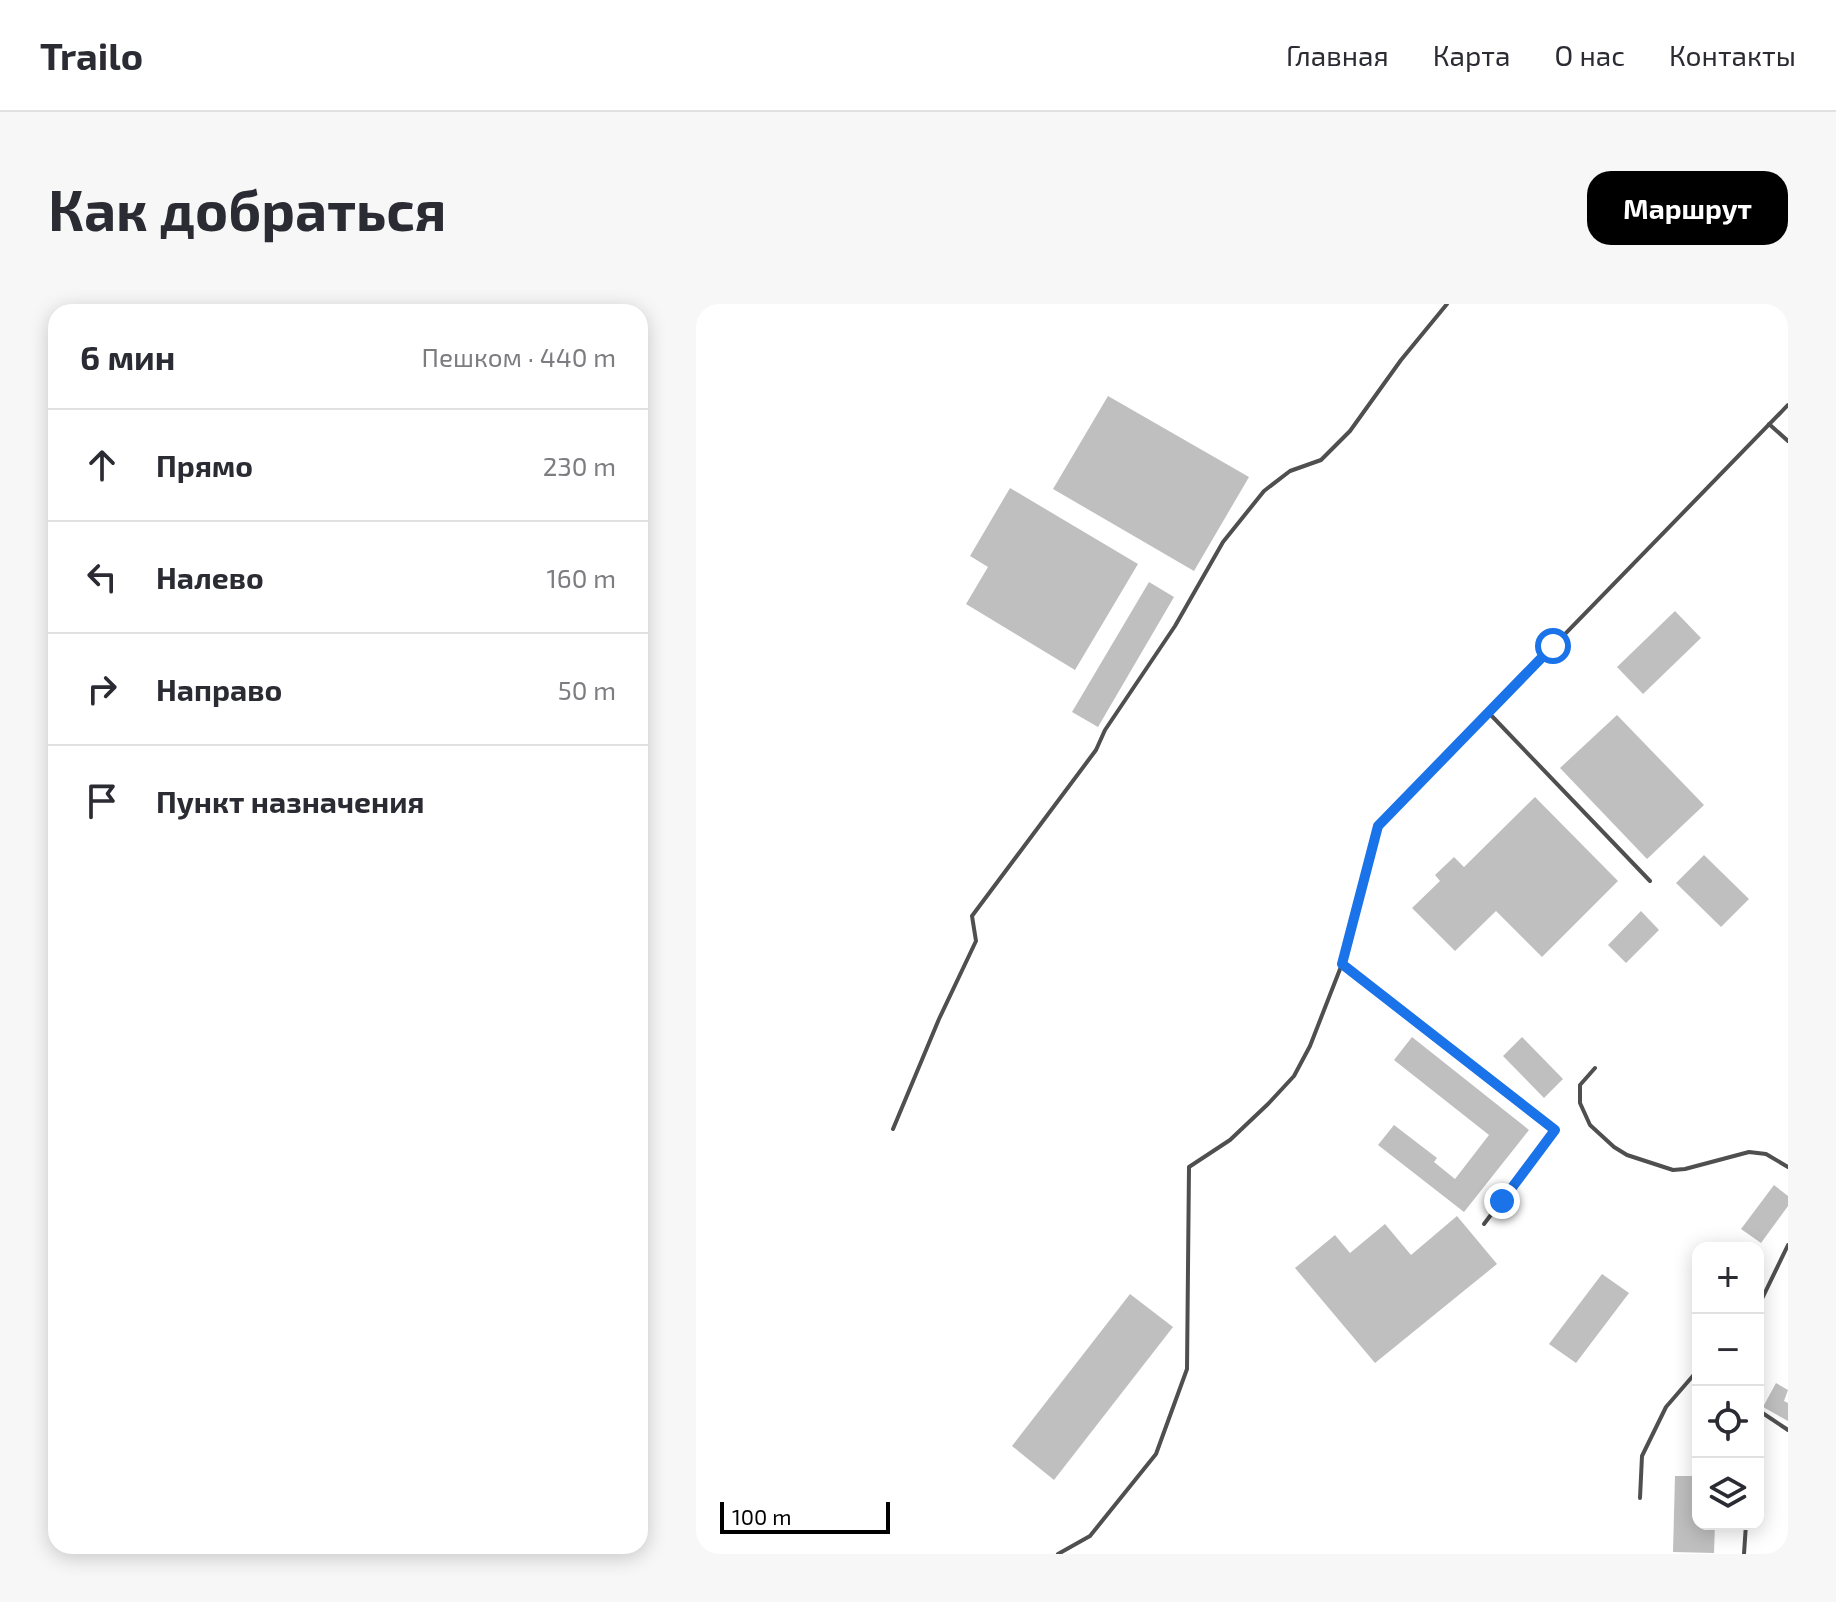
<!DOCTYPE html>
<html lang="ru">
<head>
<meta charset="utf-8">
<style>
  body { margin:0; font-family:"Exo 2",sans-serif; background:#f7f7f7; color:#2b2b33 }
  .controls { position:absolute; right:24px; bottom:24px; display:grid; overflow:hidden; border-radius:16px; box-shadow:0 4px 20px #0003 }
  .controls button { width:72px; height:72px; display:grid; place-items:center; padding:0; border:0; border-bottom:2px solid #e1e1e2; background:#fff; color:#2b2b33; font:40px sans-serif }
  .scale { position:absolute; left:24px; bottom:20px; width:170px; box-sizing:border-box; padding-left:8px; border:4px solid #000; border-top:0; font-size:22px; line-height:28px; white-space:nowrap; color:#000; -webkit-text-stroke:6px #fff; paint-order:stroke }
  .stop { position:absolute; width:24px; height:24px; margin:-18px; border:6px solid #1a73e8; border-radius:50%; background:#fff }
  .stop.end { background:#1a73e8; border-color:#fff; box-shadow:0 2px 8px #0008 }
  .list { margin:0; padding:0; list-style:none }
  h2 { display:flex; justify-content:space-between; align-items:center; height:104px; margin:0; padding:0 32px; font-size:34px }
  h2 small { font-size:26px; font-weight:400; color:#7c7c81 }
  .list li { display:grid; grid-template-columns:52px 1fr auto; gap:24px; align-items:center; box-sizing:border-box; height:112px; padding:0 32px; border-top:2px solid #e1e1e2 }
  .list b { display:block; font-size:30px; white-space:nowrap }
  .list em { font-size:26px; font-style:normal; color:#7c7c81 }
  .icon { flex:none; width:44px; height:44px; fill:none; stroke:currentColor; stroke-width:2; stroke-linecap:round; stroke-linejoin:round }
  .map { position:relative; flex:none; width:1092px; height:1250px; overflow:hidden; border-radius:24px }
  header { display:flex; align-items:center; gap:48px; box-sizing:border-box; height:112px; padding:0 40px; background:#fff; border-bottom:2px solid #e1e1e2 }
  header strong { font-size:38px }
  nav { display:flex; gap:44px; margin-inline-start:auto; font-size:28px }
  .intro { display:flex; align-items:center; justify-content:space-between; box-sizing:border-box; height:192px; padding:0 48px }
  h1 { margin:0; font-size:56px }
  .button { padding:20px 36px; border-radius:24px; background:#000; color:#fff; font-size:28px; font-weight:700 }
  main { display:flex; gap:48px; padding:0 48px }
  aside { flex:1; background:#fff; border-radius:24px; box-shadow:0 4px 20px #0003 }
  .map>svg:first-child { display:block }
</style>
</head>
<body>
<header>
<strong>Trailo</strong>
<nav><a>Главная</a><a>Карта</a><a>О нас</a><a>Контакты</a></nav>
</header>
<div class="intro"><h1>Как добраться</h1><a class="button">Маршрут</a></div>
<main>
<aside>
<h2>6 мин<small>Пешком · 440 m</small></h2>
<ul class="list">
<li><svg class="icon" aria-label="ahead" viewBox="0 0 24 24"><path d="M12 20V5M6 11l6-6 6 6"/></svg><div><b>Прямо</b></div><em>230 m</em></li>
<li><svg class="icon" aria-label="left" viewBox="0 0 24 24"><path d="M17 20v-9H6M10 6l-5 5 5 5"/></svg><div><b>Налево</b></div><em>160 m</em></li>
<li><svg class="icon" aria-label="right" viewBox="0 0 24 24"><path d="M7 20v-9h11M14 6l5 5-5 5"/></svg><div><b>Направо</b></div><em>50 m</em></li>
<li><svg class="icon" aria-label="arrive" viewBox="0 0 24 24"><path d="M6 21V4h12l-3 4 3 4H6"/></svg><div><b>Пункт назначения</b></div></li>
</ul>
</aside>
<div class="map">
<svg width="1092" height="1250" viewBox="0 0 1092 1250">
  <rect width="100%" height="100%" fill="#fff"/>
  <g fill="#bfbfbf">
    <polygon points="412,92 553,173 498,267 357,185"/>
    <polygon points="314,184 442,260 379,366 270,300 292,263 274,252"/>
    <polygon points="453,278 478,293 402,423 376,408"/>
    <polygon points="979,307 1005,334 947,390 921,363"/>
    <polygon points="921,411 1008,501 951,555 864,464"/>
    <polygon points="839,493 922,577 846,653 800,607 759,647 716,604 744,577 739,571 758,553 768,563"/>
    <polygon points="1008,551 1053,595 1025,623 980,579"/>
    <polygon points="945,607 963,626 930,659 912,641"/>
    <polygon points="716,733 833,826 768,908 682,841 698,821 741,854 738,858 759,875 793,831 698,756"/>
    <polygon points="826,733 867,775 848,794 807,752"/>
    <polygon points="1078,881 1092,892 1092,902 1065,939 1045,925"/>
    <polygon points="761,912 801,960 679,1059 599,964 639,931 654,949 689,920 715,951"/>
    <polygon points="906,970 933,989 880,1059 853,1040"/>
    <polygon points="434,990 477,1023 358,1176 316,1142"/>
    <polygon points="1080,1079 1092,1086 1088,1097 1092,1099 1092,1117 1067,1103"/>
    <polygon points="979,1172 1002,1172 1002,1220 1019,1220 1018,1249 977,1248"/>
  </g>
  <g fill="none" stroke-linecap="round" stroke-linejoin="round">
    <g stroke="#4f4f4f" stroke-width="4">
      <polyline points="1073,120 1092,137"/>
      <polyline points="792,408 954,577"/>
      <polyline points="646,660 859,826 788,920"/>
      <polyline points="899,764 884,781 884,799 894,821 918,843 931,851 977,866 989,865 1053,848 1070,850 1092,863"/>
      <polyline points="197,825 243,715 280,637 276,612 400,446 409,426 479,322 527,238 568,187 594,167 625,156 654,127 705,56 751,0"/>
      <polyline points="1062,1003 1092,941"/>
      <polyline points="1062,1106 1092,1126"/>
      <polyline points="944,1194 946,1152 970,1103 1002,1066"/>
      <polyline points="362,1250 394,1232 460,1150 491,1065 493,863 534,836 572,800 598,772 614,742 646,660 682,522 1092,101"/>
      <polyline points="1048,1250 1050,1220"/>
    </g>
  </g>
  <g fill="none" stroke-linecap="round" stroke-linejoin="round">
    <polyline stroke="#1a73e8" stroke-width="10" points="806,897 859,826 646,660 682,522 857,342"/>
  </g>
</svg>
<div class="controls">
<button>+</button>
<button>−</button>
<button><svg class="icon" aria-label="locate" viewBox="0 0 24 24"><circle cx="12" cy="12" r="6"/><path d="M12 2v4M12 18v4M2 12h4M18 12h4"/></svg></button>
<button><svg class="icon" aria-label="layers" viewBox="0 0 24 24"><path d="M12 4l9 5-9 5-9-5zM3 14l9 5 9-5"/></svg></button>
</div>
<div class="scale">100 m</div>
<div class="stop" style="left:857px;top:342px"></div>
<div class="stop end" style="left:806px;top:897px"></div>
</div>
</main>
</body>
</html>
